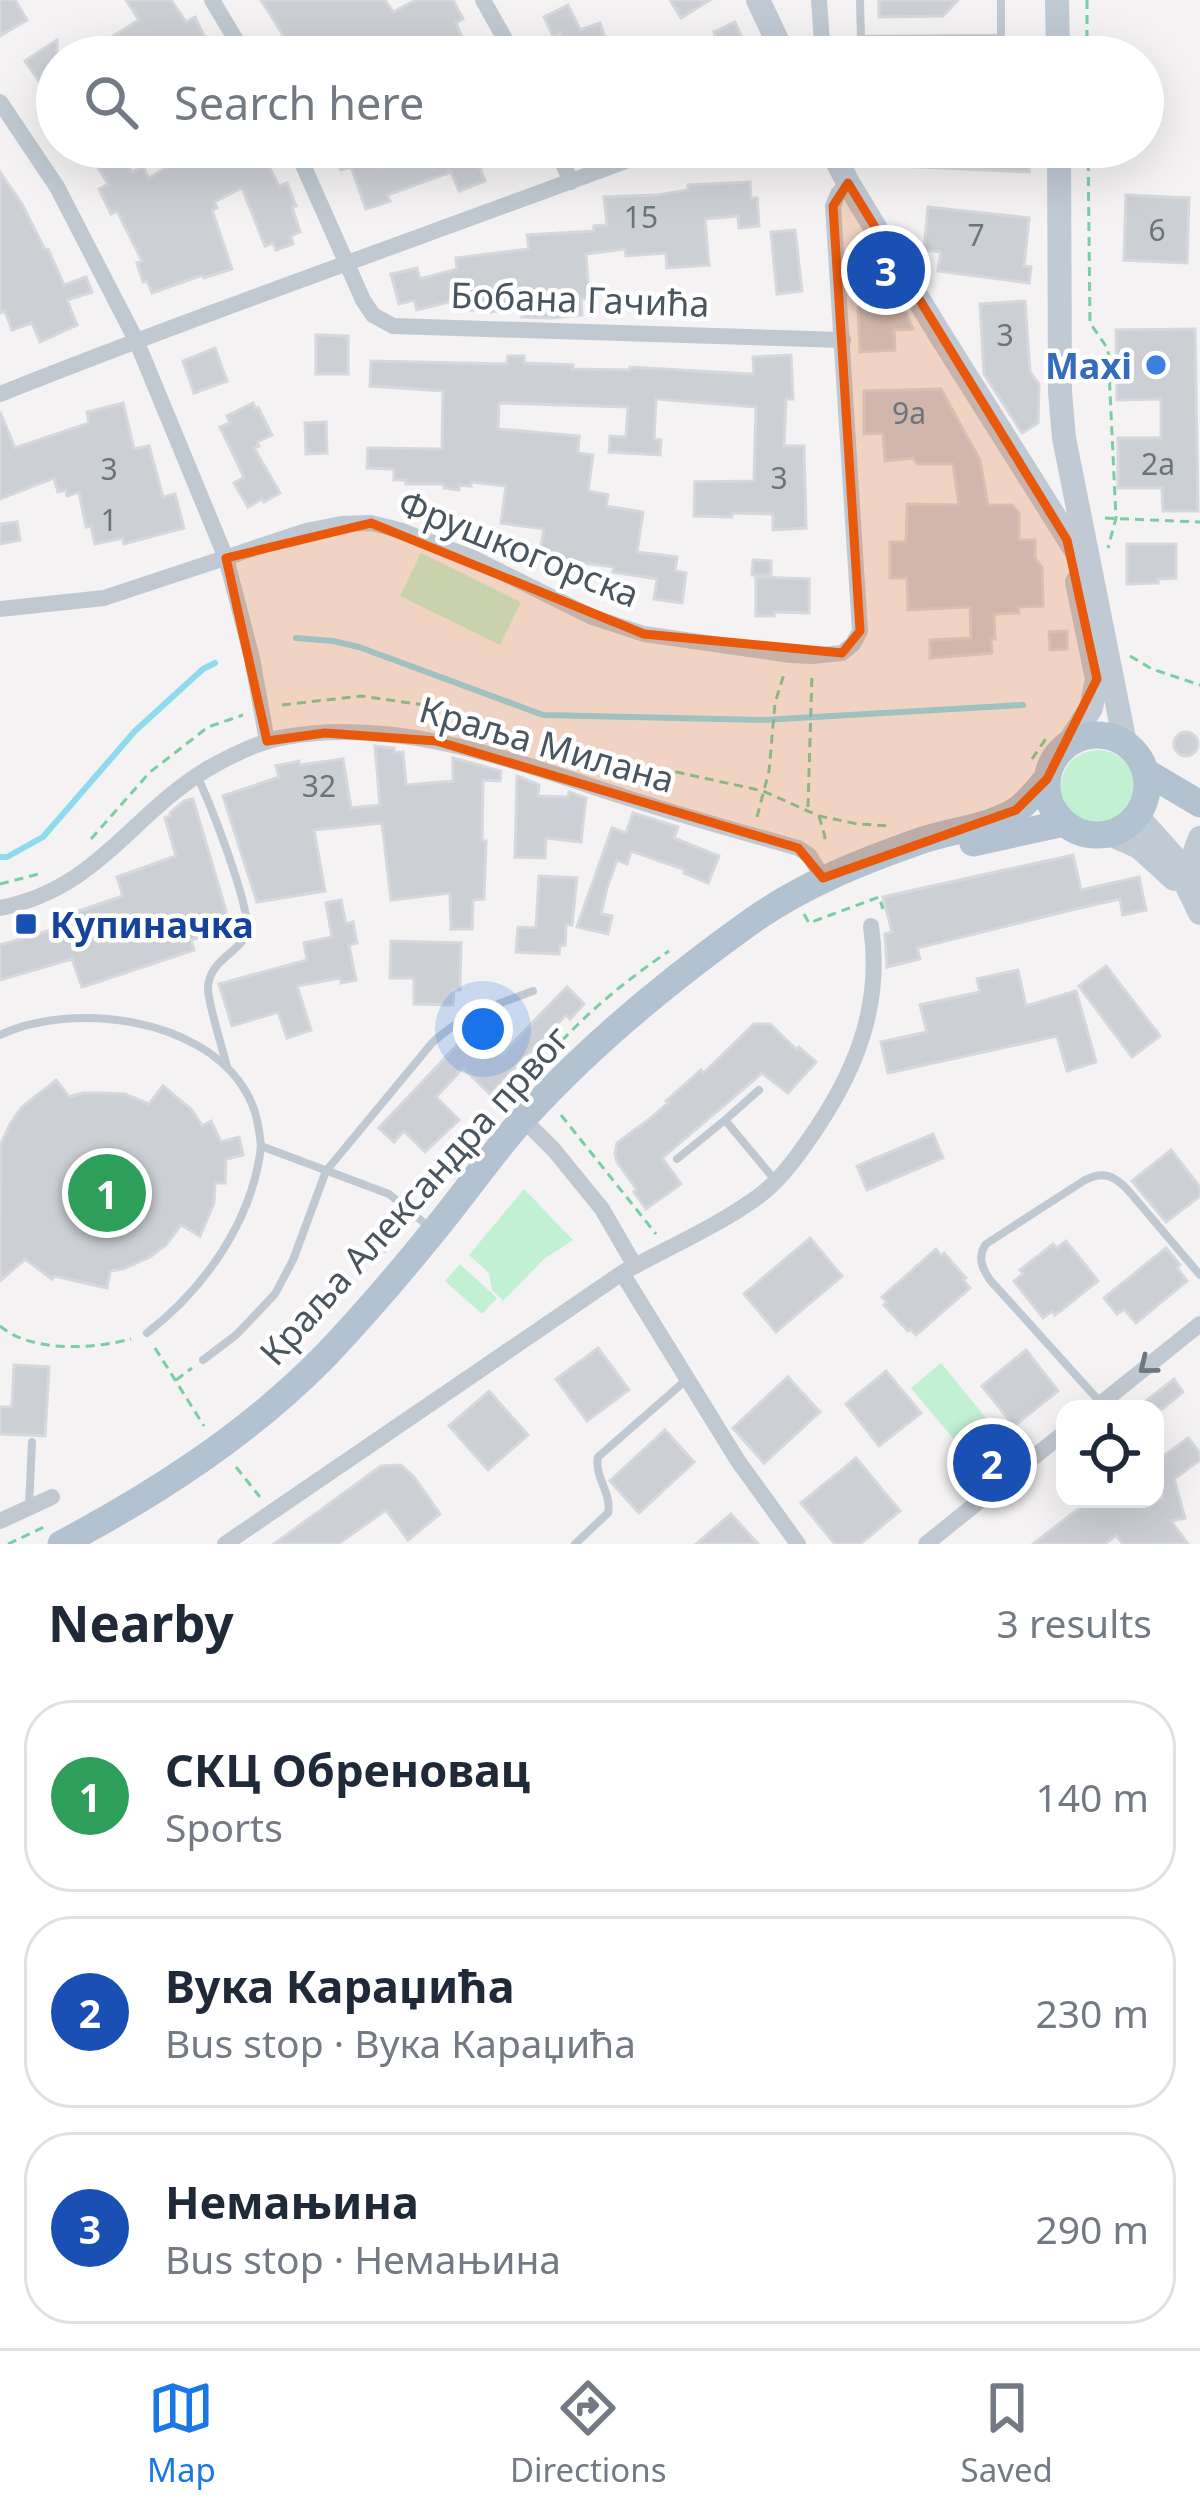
<!DOCTYPE html>
<html lang="en">
<head>
<meta charset="utf-8">
<style>
  body { margin:0; font-family:"Noto Sans",sans-serif; background:#f6f6f7; color:#1f2937 }
  .controls { position:absolute; right:36px; bottom:36px; display:grid; overflow:hidden; border-radius:24px; box-shadow:0 12px 48px #0002 }
  .controls button { width:108px; height:108px; display:grid; place-items:center; padding:0; border:0; border-bottom:3px solid #e0e1e3; background:#fff; color:#1f2937; font:60px sans-serif }
  .you { position:absolute; left:483px; top:1029px; width:42px; height:42px; margin:-30px; border:9px solid #fff; border-radius:50%; background:#1a73e8; box-shadow:0 0 0 18px #1a73e833 }
  .badge { display:grid; place-items:center; width:78px; height:78px; border-radius:50%; background:#1a78e6; color:#fff; font-size:39px; font-weight:700 }
  .pin { position:absolute; translate:-50% -50%; border:6px solid #fff; box-shadow:0 3px 12px #0006 }
  .list { margin:0; padding:0; list-style:none }
  h2 { display:flex; justify-content:space-between; align-items:center; height:156px; margin:0; padding:0 48px; font-size:51px }
  h2 small { font-size:39px; font-weight:400; color:#747a83 }
  .list li { display:grid; grid-template-columns:78px 1fr auto; gap:36px; align-items:center; box-sizing:border-box; height:192px; margin:0 24px 24px; padding:0 24px; border:3px solid #e0e1e3; border-radius:48px }
  .list b { display:block; font-size:45px; white-space:nowrap }
  .list p { margin:0; font-size:39px; white-space:nowrap; color:#747a83 }
  .list em { font-size:39px; font-style:normal; color:#747a83 }
  .icon { flex:none; width:66px; height:66px; fill:none; stroke:currentColor; stroke-width:2; stroke-linecap:round; stroke-linejoin:round }
  .map { position:relative; flex:none; width:1200px; height:1544px; overflow:hidden }
  .search { position:absolute; background:#fff; box-shadow:0 12px 48px #0002; left:36px; right:36px; top:36px; height:132px; display:flex; align-items:center; gap:30px; box-sizing:border-box; padding:0 42px; border-radius:66px; color:#747a83; font-size:45px }
  .sheet { height:804px; background:#fff }
  nav { display:flex; justify-content:space-around; align-items:center; box-sizing:border-box; height:168px; border-top:3px solid #e0e1e3; background:#fff; font-size:33px; color:#747a83 }
  nav a { display:grid; justify-items:center; gap:6px }
  nav .on { color:#1a78e6 }
  .map>svg:first-child { display:block }
</style>
</head>
<body>
<div class="map">
<svg width="1200" height="1544" viewBox="0 0 1200 1544">
  <rect width="100%" height="100%" fill="#f4f2f2"/>
  <g fill="#c2f0d3">
    <polygon points="421,553 521,602 500,645 400,596"/>
    <circle cx="1098" cy="787" r="37"/>
    <polygon points="524,1189 573,1240 544,1259 503,1301 492,1290 489,1273 469,1255"/>
    <polygon points="460,1264 497,1298 482,1314 445,1281"/>
    <polygon points="941,1363 987,1419 957,1443 911,1388"/>
  </g>
  <g fill="none" stroke-linecap="round" stroke-linejoin="round">
    <g stroke="#8fdbed" stroke-width="6">
      <polyline points="296,638 333,641 359,647 543,715 763,720 1023,705"/>
      <polyline points="0,857 7,857 43,837 135,731 203,669 215,663"/>
    </g>
  </g>
  <g fill="#cccfd4" stroke="#d6d8dd" stroke-width="3">
    <polygon points="0,0 15,0 27,20 0,36"/>
    <polygon points="126,0 171,0 186,22 195,17 205,38 186,47 189,52 179,57 122,57 110,38 139,20"/>
    <polygon points="261,0 385,0 393,12 416,0 453,0 463,19 456,23 471,57 297,57"/>
    <polygon points="670,0 710,0 681,18"/>
    <polygon points="879,0 958,0 943,16 879,17"/>
    <polygon points="568,5 580,30 600,23 607,44 584,51 586,57 569,57 560,33 553,36 544,17"/>
    <polygon points="735,22 745,44 717,57 671,57 716,36 714,32"/>
    <polygon points="57,40 57,108 25,61"/>
    <polygon points="85,147 117,147 132,172 143,167 149,178 191,153 188,147 259,147 279,186 287,183 296,206 292,207 300,232 291,236 293,244 276,250 273,243 265,246 242,188 214,202 217,208 212,210 232,269 204,278 202,275 152,293 147,281 143,282 137,263 142,261 117,211 111,214 99,189 108,184"/>
    <polygon points="336,147 372,147 379,167 425,151 428,159 459,147 530,147 480,168 485,181 459,191 451,172 387,195 390,201 366,209 351,167 341,170 335,155 339,153"/>
    <polygon points="881,147 1031,147 1029,172 880,165"/>
    <polygon points="0,172 22,204 45,250 48,249 64,285 86,277 92,292 67,300 77,325 40,342 32,323 12,330 5,311 0,313"/>
    <polygon points="750,182 751,198 757,198 759,226 739,228 738,216 705,219 709,265 667,268 666,253 626,256 625,249 586,254 589,298 581,299 582,315 551,318 522,317 522,308 491,312 490,308 462,311 460,299 417,310 414,300 399,304 391,274 417,268 420,279 457,269 456,258 529,249 527,235 594,231 594,226 607,225 604,197 658,195 688,190 688,185"/>
    <polygon points="1126,195 1189,198 1187,263 1124,260"/>
    <polygon points="928,207 1029,218 1024,266 1031,267 1029,283 938,271 941,252 924,250"/>
    <polygon points="795,230 802,291 777,294 771,232"/>
    <polygon points="864,297 899,298 913,329 894,330 895,350 860,352 858,307"/>
    <polygon points="1025,301 1030,372 1039,384 1038,423 1022,433 984,374 980,304"/>
    <polygon points="1195,329 1198,511 1163,511 1162,488 1118,488 1118,438 1161,438 1161,399 1117,400 1116,330"/>
    <polygon points="316,335 348,336 348,374 316,374"/>
    <polygon points="215,348 227,381 194,393 183,361"/>
    <polygon points="791,355 793,399 786,399 784,446 804,446 806,528 773,530 773,514 732,513 732,517 694,516 695,482 754,481 756,407 656,399 654,439 661,440 660,455 609,452 610,436 626,437 628,407 499,403 498,429 579,436 578,453 593,455 588,491 608,495 606,506 643,512 637,552 677,557 675,571 686,573 682,603 654,599 657,579 613,572 614,567 539,557 544,529 501,523 506,486 471,482 471,486 459,485 459,490 444,488 444,484 406,484 406,480 394,480 394,469 367,468 368,448 442,449 443,391 370,386 371,361 507,364 508,356 524,356 524,363 573,365 572,369 629,370 630,367 749,374 754,374 753,357"/>
    <polygon points="941,389 980,460 988,505 1012,505 1019,513 1019,540 1035,540 1035,558 1042,568 1043,606 1018,607 1019,613 994,614 995,639 991,639 992,653 930,658 930,640 971,638 970,607 908,610 907,578 890,578 890,542 906,542 907,504 959,505 953,464 918,464 913,458 885,461 883,433 864,434 864,391"/>
    <polygon points="123,403 134,449 149,446 163,497 175,494 184,528 124,544 123,538 95,544 91,526 86,527 79,492 67,496 66,490 58,492 54,478 0,499 0,412 15,448 89,423 87,412"/>
    <polygon points="253,403 255,408 258,407 272,435 257,442 259,446 254,448 280,493 264,502 262,499 248,507 234,483 244,477 220,427 230,423 227,416"/>
    <polygon points="326,422 327,453 306,454 305,423"/>
    <polygon points="17,522 20,540 0,544 0,524"/>
    <polygon points="1127,544 1176,544 1176,578 1158,579 1158,583 1127,584"/>
    <polygon points="753,560 771,561 771,575 752,575"/>
    <polygon points="756,577 809,579 809,613 774,612 774,616 756,616"/>
    <polygon points="1067,631 1067,649 1050,650 1049,632"/>
    <circle cx="1186" cy="744" r="12"/>
    <polygon points="375,746 394,748 394,753 403,752 406,785 453,781 453,758 501,771 500,781 483,780 482,841 486,841 484,899 473,900 472,929 451,929 450,893 391,900 382,823 314,830 325,891 257,902 223,796 279,777 276,766 299,761 300,765 343,759 351,808 380,805"/>
    <polygon points="517,776 539,785 538,796 568,797 569,792 586,798 581,842 546,838 545,858 515,857"/>
    <polygon points="193,799 231,928 191,940 194,950 82,987 72,959 0,980 0,945 61,927 58,918 123,896 117,877 176,856 165,818 171,816 170,813 184,801"/>
    <polygon points="633,813 678,827 674,838 719,856 708,883 684,873 686,870 631,851 627,864 617,860 607,888 601,914 612,916 608,934 577,927 612,828 626,833"/>
    <polygon points="1073,855 1081,890 1139,877 1146,910 1123,915 1120,899 1088,906 917,948 920,959 887,967 885,934 892,932 883,897"/>
    <polygon points="539,876 577,878 572,925 566,924 565,945 560,945 559,954 516,952 518,927 536,928"/>
    <polygon points="341,900 346,924 353,922 357,943 349,945 356,980 341,983 340,978 297,986 311,1030 287,1038 278,1012 232,1026 219,984 307,960 304,943 332,937 326,903"/>
    <polygon points="391,941 461,943 460,990 454,990 453,1005 414,1004 414,978 390,978"/>
    <polygon points="1106,966 1160,1036 1132,1057 1079,986"/>
    <polygon points="1018,970 1026,1006 1076,991 1096,1062 1067,1071 1057,1036 888,1073 881,1042 927,1032 920,1005 980,992 977,979"/>
    <polygon points="567,987 584,1004 570,1019 566,1015 490,1094 463,1068 436,1097 459,1120 425,1152 404,1131 394,1142 379,1128 474,1027 502,1054"/>
    <polygon points="754,1024 770,1024 797,1050 799,1047 816,1062 788,1093 762,1073 662,1158 681,1184 646,1209 634,1192 637,1190 617,1162 615,1153 617,1143 652,1117 668,1103 666,1101 701,1070 703,1073 715,1062"/>
    <polygon points="56,1080 69,1097 83,1093 105,1093 125,1094 149,1104 163,1086 192,1110 202,1126 211,1121 221,1142 239,1137 243,1155 226,1159 225,1183 215,1183 214,1203 200,1236 181,1225 166,1245 150,1257 123,1269 110,1271 107,1288 54,1276 52,1279 25,1259 0,1281 1,1144 10,1124 22,1107"/>
    <polygon points="933,1134 943,1158 867,1190 857,1166"/>
    <polygon points="1171,1150 1200,1187 1200,1196 1166,1222 1132,1181"/>
    <polygon points="810,1238 842,1276 776,1332 744,1294"/>
    <polygon points="1066,1241 1098,1281 1055,1315 1052,1311 1043,1318 1014,1281 1023,1274 1020,1270 1053,1244 1057,1248"/>
    <polygon points="1166,1248 1180,1265 1177,1268 1187,1281 1136,1323 1124,1309 1117,1314 1104,1298"/>
    <polygon points="936,1249 941,1256 944,1253 966,1278 963,1280 970,1288 916,1335 910,1329 908,1331 884,1305 887,1302 882,1297"/>
    <polygon points="598,1348 629,1390 587,1421 556,1379"/>
    <polygon points="1026,1350 1058,1391 1014,1426 982,1386"/>
    <polygon points="14,1365 49,1367 45,1436 0,1434 0,1407 12,1407"/>
    <polygon points="886,1371 921,1413 879,1446 846,1404"/>
    <polygon points="788,1377 820,1412 764,1463 733,1428"/>
    <polygon points="1174,1379 1183,1392 1162,1409 1136,1409"/>
    <polygon points="489,1391 528,1435 488,1470 449,1426"/>
    <polygon points="665,1430 694,1462 639,1513 610,1481"/>
    <polygon points="1188,1438 1200,1453 1200,1460 1174,1479 1185,1518 1171,1521 1188,1544 1123,1544 1116,1535 1105,1544 1033,1544 1091,1499 1163,1499 1155,1458 1165,1455"/>
    <polygon points="856,1458 900,1511 860,1544 835,1544 801,1503"/>
    <polygon points="401,1465 414,1477 440,1514 408,1540 386,1510 338,1544 274,1544 381,1466"/>
    <polygon points="731,1514 758,1544 696,1544"/>
  </g>
  <g fill="none" stroke-linecap="round" stroke-linejoin="round">
    <g stroke="#79cea3" stroke-width="3" stroke-dasharray="9 6" stroke-linecap="butt">
      <polyline points="1087,0 1087,57"/>
      <polyline points="1088,147 1090,323 1108,349 1116,518 1108,548"/>
      <polyline points="1105,518 1200,522"/>
      <polyline points="1130,656 1152,669 1200,685"/>
      <polyline points="282,705 361,696 424,705 499,736"/>
      <polyline points="1032,759 1047,737"/>
      <polyline points="603,771 631,762 763,791 819,816 858,824 889,826"/>
      <polyline points="808,807 812,673"/>
      <polyline points="819,816 825,837 823,845"/>
      <polyline points="757,817 769,771 775,703 784,674"/>
      <polyline points="91,839 149,773 208,727 243,715"/>
      <polyline points="0,884 39,874"/>
      <polyline points="804,914 809,923 879,897 883,909"/>
      <path d="M542 1063C579 1019 622 983 669 951"/>
      <polyline points="561,1115 656,1234"/>
      <polyline points="420,1204 471,1142"/>
      <polyline points="384,1252 403,1226"/>
      <path d="M0 1326C32 1353 92 1349 131 1339"/>
      <polyline points="155,1348 204,1426"/>
      <polyline points="176,1380 192,1368"/>
      <polyline points="236,1467 260,1497"/>
      <polyline points="8,1544 44,1527"/>
    </g>
    <g stroke="#c0c9d1" stroke-width="8">
      <polyline points="860,0 861,39 1001,38 1001,0"/>
      <path d="M198 778C211 806 248 900 247 928 246 951 210 957 208 987 207 1001 223 1049 227 1067"/>
      <path d="M0 1035C72 1001 203 1017 246 1092 256 1109 259 1126 261 1146L389 1194 428 1226"/>
      <polyline points="725,1120 759,1090"/>
      <polyline points="677,1159 725,1120 775,1180"/>
      <path d="M147 1333C205 1288 253 1220 261 1146"/>
      <path d="M203 1360 236 1335 275 1294 293 1260 326 1171 432 1043C461 1015 496 1005 533 991"/>
      <path d="M1100 1402 990 1280C982 1268 977 1257 986 1244L1085 1180C1103 1171 1113 1175 1127 1189L1200 1275"/>
      <polyline points="29,1506 32,1442"/>
      <path d="M575 1544 608 1513C612 1493 594 1477 598 1457L685 1381"/>
    </g>
    <g stroke="#c0c9d1" stroke-width="16">
      <polyline points="212,0 246,57"/>
      <polyline points="483,0 515,57"/>
      <polyline points="819,0 823,57"/>
      <polyline points="0,102 57,187 136,340 226,558 252,658 267,741"/>
      <polyline points="295,147 363,300 373,315 393,326 843,340"/>
      <polyline points="556,147 571,182"/>
      <path d="M0 394C219 307 442 230 663 147"/>
      <polyline points="0,609 104,598 306,531 341,524 371,523 399,530 473,558 592,617 644,634 790,655 812,656 842,653 853,644 860,631 833,206 838,194 848,183"/>
      <path d="M0 908C98 889 131 814 209 768 232 755 259 741 285 737 403 716 521 764 631 799 686 817 742 832 798 848L809 855 823 878"/>
      <polyline points="523,1119 554,1150 602,1209 635,1266"/>
      <path d="M622 1273C665 1249 720 1225 759 1196 783 1178 801 1151 818 1126 859 1064 882 1001 871 926"/>
      <polyline points="1094,1409 1200,1324"/>
      <polyline points="0,1521 52,1497"/>
      <polyline points="225,1544 622,1273 738,1461 798,1544"/>
      <polyline points="926,1544 1065,1432"/>
    </g>
    <g stroke="#c0cad5" stroke-width="24">
      <polyline points="758,0 785,57"/>
      <polyline points="1057,0 1058,57"/>
      <polyline points="830,147 848,183 939,333 1085,565"/>
      <polyline points="1059,147 1060,392 1064,438 1125,743"/>
      <polyline points="1068,744 1091,708 1097,679 1077,582"/>
      <polyline points="1137,816 1172,855 1200,913"/>
      <polyline points="1110,834 1139,847 1174,879"/>
      <polyline points="1192,890 1190,864 1200,838"/>
    </g>
    <g stroke="#b2c2d0" stroke-width="27">
      <circle cx="1097" cy="785" r="50"/>
      <polyline points="1146,772 1200,804"/>
      <polyline points="973,843 1064,823"/>
      <path d="M61 1544C157 1493 250 1433 326 1355 363 1316 399 1274 433 1232 464 1195 491 1154 524 1118 591 1044 668 981 749 923 802 885 860 862 920 841 951 830 987 828 1015 811 1027 804 1037 789 1047 779"/>
    </g>
  </g>
  <defs><path id="oneway-chevron" d="M-2-3.5L2.5 0L-2 3.5" fill="none" stroke-width="1.6" stroke-linecap="round" stroke-linejoin="round" transform="scale(3)"/></defs>
  <use stroke="#6d7882" href="#oneway-chevron" transform="translate(1147 1366) rotate(141)"/>
  <path fill="#e8590c" fill-opacity="0.2" stroke="#e8590c" stroke-width="9" stroke-linejoin="round" d="M848 183 1067 540 1097 679 1047 779 1016 810 823 878 798 848 436 741 325 733 267 741 226 558 371 523 644 634 842 653 860 631 833 206Z"/>
  <circle fill="#3f7fe0" stroke="#fff" stroke-width="4.5" cx="1156" cy="365" r="12"/>
  <rect fill="#1a4fb4" stroke="#fff" stroke-width="4.5" x="14" y="912" width="24" height="24" rx="6"/>
  <g text-anchor="middle" dominant-baseline="central" stroke-width="9" stroke-linejoin="round" paint-order="stroke">
    <g font-size="30" fill="#6a747d">
      <text x="641" y="216">15</text>
      <text x="1157" y="229">6</text>
      <text x="976" y="234">7</text>
      <text x="1005" y="334">3</text>
      <text x="909" y="412">9a</text>
      <text x="1158" y="463">2a</text>
      <text x="109" y="468">3</text>
      <text x="779" y="477">3</text>
      <text x="109" y="519">1</text>
      <text x="319" y="785">32</text>
    </g>
    <g font-size="36" fill="#495660" stroke="#fff">
      <text transform="translate(580 299) rotate(2)">Бобана Гачића</text>
      <text transform="translate(519 548) rotate(22)">Фрушкогорска</text>
      <text transform="translate(547 744) rotate(16)">Краља Милана</text>
      <text transform="translate(414 1195) rotate(-48)">Краља Александра првог</text>
    </g>
    <g font-size="36" font-weight="bold" fill="#366cbe" stroke="#fff" text-anchor="end">
      <text x="1132" y="365">Maxi</text>
    </g>
    <g font-size="36" font-weight="bold" fill="#164399" stroke="#fff" text-anchor="start">
      <text x="50" y="924">Купиначка</text>
    </g>
  </g>
</svg>
<div class="controls">
<button><svg class="icon" aria-label="locate" viewBox="0 0 24 24"><circle cx="12" cy="12" r="6"/><path d="M12 2v4M12 18v4M2 12h4M18 12h4"/></svg></button>
</div>
<div class="you"></div>
<div class="pin badge" style="left:107px;top:1193px;background:#2e9e5b">1</div>
<div class="pin badge" style="left:992px;top:1463px;background:#1a4fb4">2</div>
<div class="pin badge" style="left:886px;top:270px;background:#1a4fb4">3</div>
<div class="search"><svg class="icon" aria-label="search" viewBox="0 0 24 24"><circle cx="10" cy="10" r="6"/><path d="M15 15l6 6"/></svg>Search here</div>
</div>
<section class="sheet">
<h2>Nearby<small>3 results</small></h2>
<ul class="list">
<li><span class="badge" style="background:#2e9e5b">1</span><div><b>СКЦ Обреновац</b><p>Sports</p></div><em>140 m</em></li>
<li><span class="badge" style="background:#1a4fb4">2</span><div><b>Вука Караџића</b><p>Bus stop · Вука Караџића</p></div><em>230 m</em></li>
<li><span class="badge" style="background:#1a4fb4">3</span><div><b>Немањина</b><p>Bus stop · Немањина</p></div><em>290 m</em></li>
</ul>
</section>
<nav>
<a class="on"><svg class="icon" aria-label="map" viewBox="0 0 24 24"><path d="M3 6l6-2 6 2 6-2v14l-6 2-6-2-6 2zM9 4v14M15 6v14"/></svg>Map</a>
<a><svg class="icon" aria-label="directions" viewBox="0 0 24 24"><path d="M12 3l9 9-9 9-9-9zM9 14v-3h6M13 9l2 2-2 2"/></svg>Directions</a>
<a><svg class="icon" aria-label="saved" viewBox="0 0 24 24"><path d="M7 4h10v16l-5-4-5 4z"/></svg>Saved</a>
</nav>
</body>
</html>
